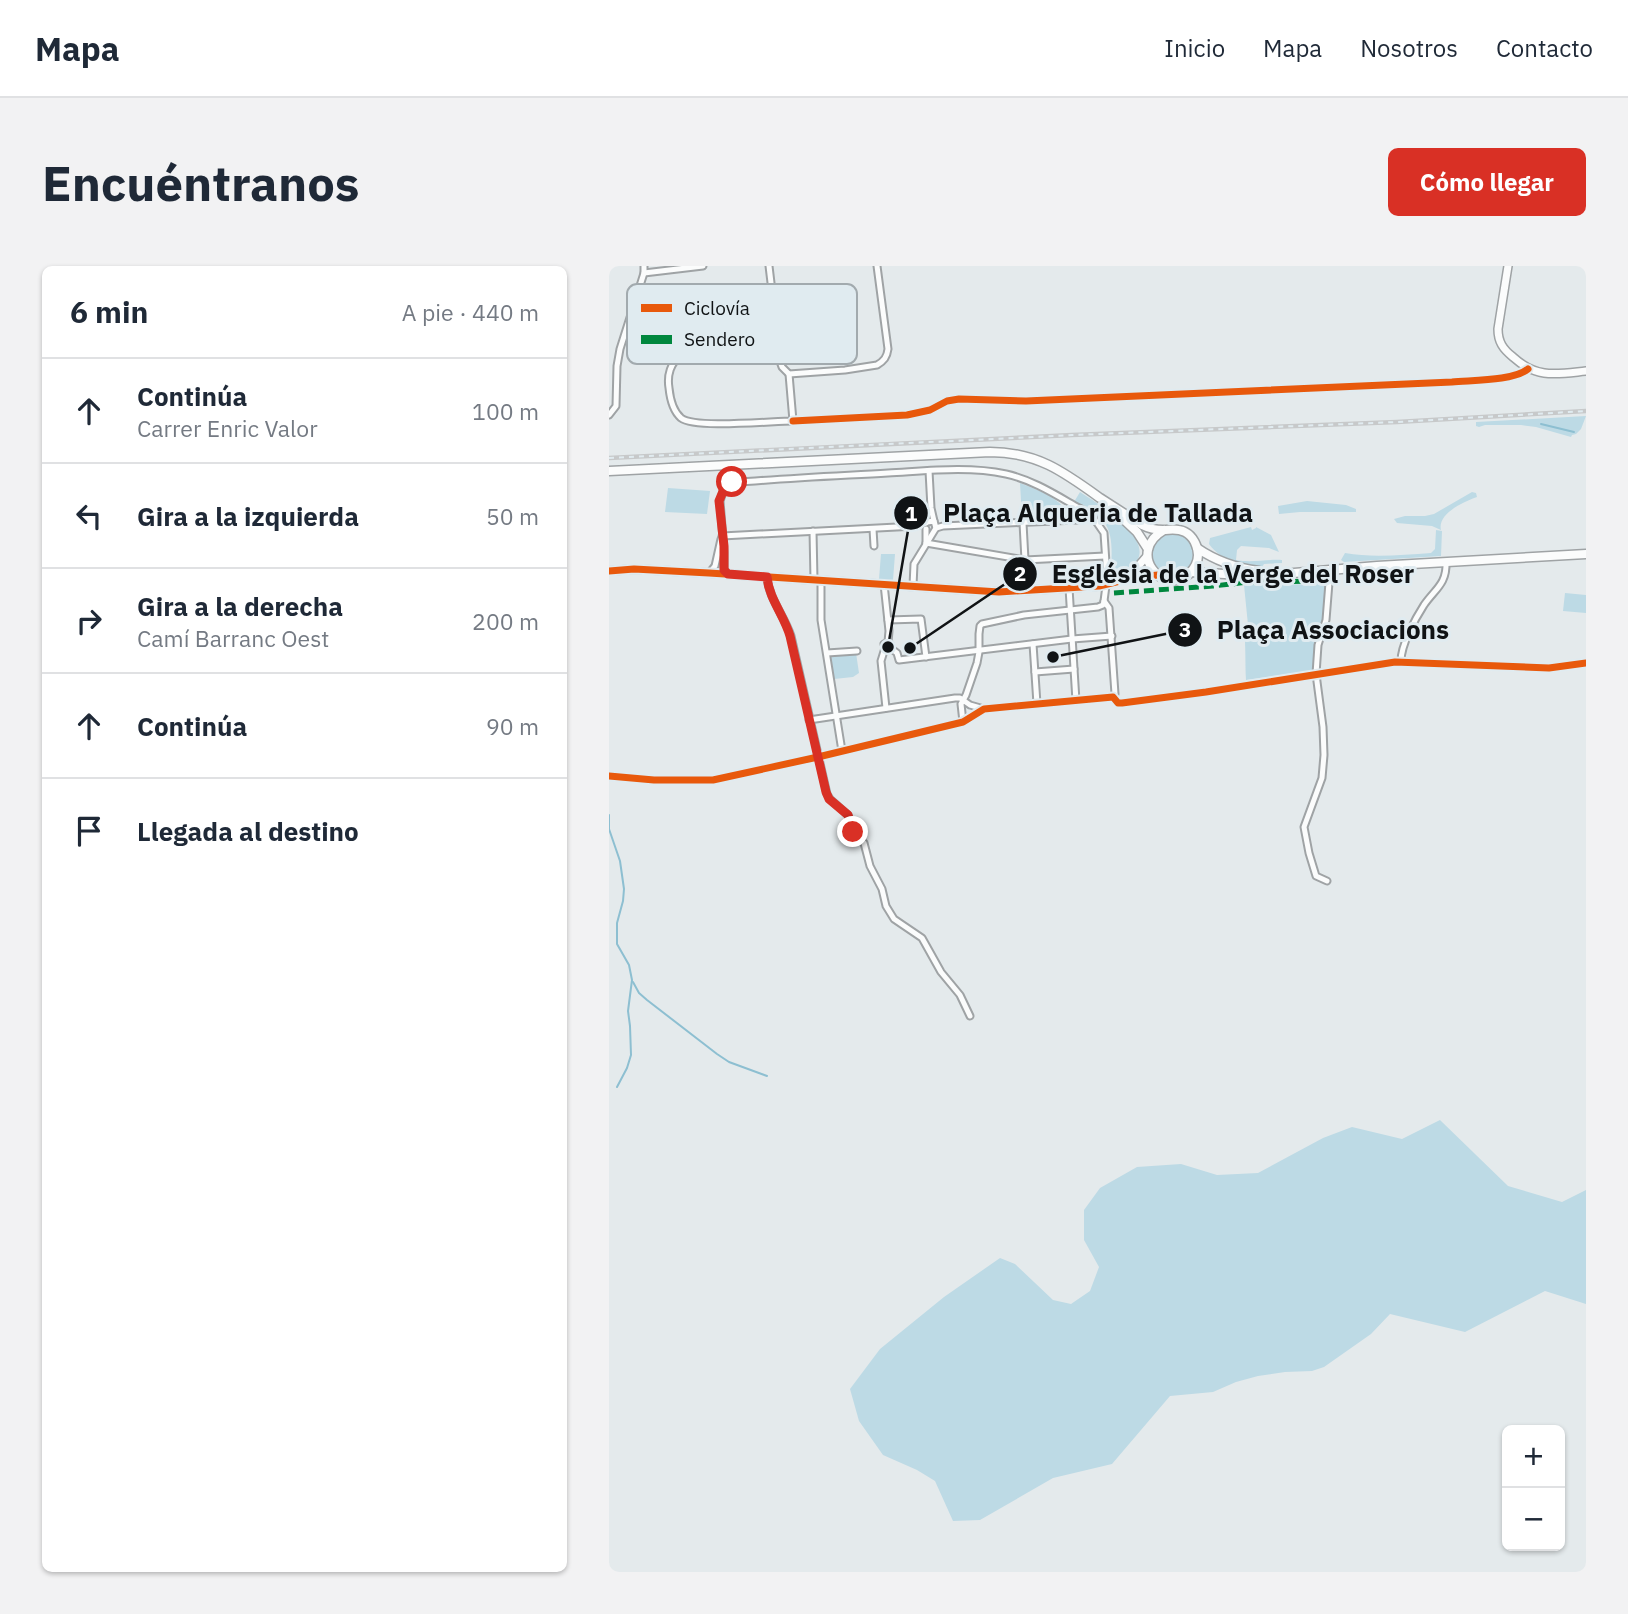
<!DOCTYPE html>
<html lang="es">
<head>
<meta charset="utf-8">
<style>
  body { margin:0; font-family:"IBM Plex Sans",sans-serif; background:#f2f2f3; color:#1f2937 }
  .controls { position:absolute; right:21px; bottom:21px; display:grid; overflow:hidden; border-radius:10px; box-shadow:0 2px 5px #0004 }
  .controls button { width:63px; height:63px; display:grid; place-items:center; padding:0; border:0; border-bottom:2px solid #e0e1e3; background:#fff; color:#1f2937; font:35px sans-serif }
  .stop { position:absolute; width:21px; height:21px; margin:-16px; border:5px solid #d93025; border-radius:50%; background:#fff }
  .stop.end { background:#d93025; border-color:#fff; box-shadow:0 2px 7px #0008 }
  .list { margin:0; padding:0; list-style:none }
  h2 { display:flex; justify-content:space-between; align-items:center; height:91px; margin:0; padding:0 28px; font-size:30px }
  h2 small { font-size:23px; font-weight:400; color:#747a83 }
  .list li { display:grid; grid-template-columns:46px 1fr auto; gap:21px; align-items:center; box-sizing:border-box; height:105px; padding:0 28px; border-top:2px solid #e0e1e3 }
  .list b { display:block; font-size:26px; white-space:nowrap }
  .list p { margin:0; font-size:23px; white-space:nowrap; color:#747a83 }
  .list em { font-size:23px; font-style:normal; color:#747a83 }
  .icon { flex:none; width:38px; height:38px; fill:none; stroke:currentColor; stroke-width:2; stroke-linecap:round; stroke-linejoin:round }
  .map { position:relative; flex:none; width:977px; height:1306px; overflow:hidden; border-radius:10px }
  header { display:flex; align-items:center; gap:42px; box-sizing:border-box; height:98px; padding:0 35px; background:#fff; border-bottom:2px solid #e0e1e3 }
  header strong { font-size:33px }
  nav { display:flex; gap:38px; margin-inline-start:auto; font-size:24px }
  .intro { display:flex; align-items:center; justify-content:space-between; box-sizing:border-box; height:168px; padding:0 42px }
  h1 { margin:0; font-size:49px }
  .button { padding:18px 32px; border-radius:10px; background:#d93025; color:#fff; font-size:24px; font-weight:700 }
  main { display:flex; gap:42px; padding:0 42px }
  aside { flex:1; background:#fff; border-radius:10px; box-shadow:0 2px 5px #0004 }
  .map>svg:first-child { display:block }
</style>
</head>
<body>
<header>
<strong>Mapa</strong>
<nav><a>Inicio</a><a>Mapa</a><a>Nosotros</a><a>Contacto</a></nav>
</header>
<div class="intro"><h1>Encuéntranos</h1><a class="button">Cómo llegar</a></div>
<main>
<aside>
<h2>6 min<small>A pie · 440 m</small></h2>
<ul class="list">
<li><svg class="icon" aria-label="ahead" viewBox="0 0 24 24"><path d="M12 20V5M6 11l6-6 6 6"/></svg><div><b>Continúa</b><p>Carrer Enric Valor</p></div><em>100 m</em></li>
<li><svg class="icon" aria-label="left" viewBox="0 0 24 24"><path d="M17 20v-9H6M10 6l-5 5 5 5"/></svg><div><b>Gira a la izquierda</b></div><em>50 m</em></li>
<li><svg class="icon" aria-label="right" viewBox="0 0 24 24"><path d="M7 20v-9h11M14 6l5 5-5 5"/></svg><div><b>Gira a la derecha</b><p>Camí Barranc Oest</p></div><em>200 m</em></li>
<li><svg class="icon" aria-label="ahead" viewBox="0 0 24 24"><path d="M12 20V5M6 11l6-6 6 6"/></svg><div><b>Continúa</b></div><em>90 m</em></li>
<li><svg class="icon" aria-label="arrive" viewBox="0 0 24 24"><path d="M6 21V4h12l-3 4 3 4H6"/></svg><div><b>Llegada al destino</b></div></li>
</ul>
</aside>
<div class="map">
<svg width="977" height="1306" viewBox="0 0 977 1306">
  <rect width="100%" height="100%" fill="#e4eaec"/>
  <g fill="#bddae5">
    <polygon points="977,150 972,163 967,168 963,169 962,171 927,161 912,159 876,159 870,161 867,160 867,156"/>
    <path d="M411 217C424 222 452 232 457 246L454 249 450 251 413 252Z"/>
    <polygon points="59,222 101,225 98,248 56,246"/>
    <path d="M471 226C488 237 554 277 522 301 516 305 508 307 502 310 502 293 506 268 494 255 486 247 475 241 465 236Z"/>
    <path d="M863 226 867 227 868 231C854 236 828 248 832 264L823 260 788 257 785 253 796 250H816L825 248Z"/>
    <polygon points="698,235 737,239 747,243 747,246 691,246 670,248 669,240"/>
    <path d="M642 261 643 264 647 262V261L662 269 670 286 660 282 632 280 628 284 627 294C643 297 657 293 673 294V297L655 298 653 301C633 298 613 296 600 278L601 272Z"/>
    <path d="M827 264 833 265 832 290 735 296 732 294 736 287C763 292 793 289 822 287L826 283Z"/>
    <circle cx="563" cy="288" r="21"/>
    <polygon points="272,288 286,288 284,314 270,313"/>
    <path d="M716 318V339L712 366H707L705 404 637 414C636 397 637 381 635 364H637L639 359 635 319Z"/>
    <polygon points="956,327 977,329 977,347 954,345"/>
    <polygon points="247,387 250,407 244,411 225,413 222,389"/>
    <polygon points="831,854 899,920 953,936 977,924 977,1038 936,1025 856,1066 781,1048 762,1068 715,1101 703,1105 676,1106 649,1110 627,1116 604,1126 561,1130 503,1198 444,1212 371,1254 344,1255 326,1215 308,1204 274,1189 250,1155 241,1123 271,1083 335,1031 391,992 406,998 444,1034 462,1038 481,1025 490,1001 475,974 475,944 491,922 528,901 572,898 608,909 649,907 714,872 743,861 793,873"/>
  </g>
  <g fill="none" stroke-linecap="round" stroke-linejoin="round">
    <g stroke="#8dbfd1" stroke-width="2">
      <polyline points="932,158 965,166"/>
      <polyline points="0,549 0,563 11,595 15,623 14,635 8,657 8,678 20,699 23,714 19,745 21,760 22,789 18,802 8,821"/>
      <polyline points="24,716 30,727 38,734 108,788 120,796 158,810"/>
    </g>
    <defs>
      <g id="minor">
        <polyline points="160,0 165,42 173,60"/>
        <polyline points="35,7 94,0"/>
        <circle cx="169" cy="68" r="9"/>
        <path d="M160 64C144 74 123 80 104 83 94 85 82 84 73 89 61 96 58 110 60 122 61 132 64 145 72 152 86 163 163 155 184 155L180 108"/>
        <path d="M164 76 173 101 180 108 236 104 268 99C275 95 278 91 279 83L268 0"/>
        <polyline points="0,149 7,140 8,100 11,83 35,7 35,0"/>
        <path d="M184 155 298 149 321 144 338 135 350 133 417 135 843 116C864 114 904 115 919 103"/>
        <polyline points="320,205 322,242 325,255"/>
        <circle cx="469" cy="248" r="6"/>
        <polyline points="474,244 486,254 495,267 498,312 495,335 500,342 506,428 504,431"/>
        <polyline points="414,257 416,294"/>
        <polyline points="327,262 334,260 467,254"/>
        <polyline points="264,263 265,280"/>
        <polyline points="317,263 317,277"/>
        <polyline points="204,265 205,314"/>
        <polyline points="113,270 307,260 317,257"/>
        <polyline points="317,277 416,294 496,290"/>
        <polyline points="101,306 106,300 112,273"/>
        <path d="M119 308 115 304V286L111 235 115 223 123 217C175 212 227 210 279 207 317 205 359 200 397 208 424 214 447 229 470 242"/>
        <path d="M158 311C160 333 175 349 182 370L218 528 221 533 239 549 246 570 255 577 261 600 273 623 277 640 285 653 313 672 332 706 351 729 361 750"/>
        <polyline points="212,314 212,354 233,485"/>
        <polyline points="275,318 280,365 279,376 275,378 276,382 272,395 277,442"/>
        <polyline points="304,320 305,298 327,262 325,255 318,256"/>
        <polyline points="460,322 467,435"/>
        <polyline points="279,354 312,353 317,391"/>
        <polyline points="279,376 281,378 280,381 288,387 290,394 463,373 503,370"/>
        <polyline points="424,378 428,438"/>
        <polyline points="218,387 248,385"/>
        <path d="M792 395C792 379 806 353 815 339 826 323 838 318 837 296"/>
        <polyline points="426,406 465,403"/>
        <polyline points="504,431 509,437 513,437 597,426 786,396 940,402 977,397"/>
        <polyline points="200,454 346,432 351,432 361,439 375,443 504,431"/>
        <polyline points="354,456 352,438 357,429 368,397 370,386 370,368 371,360 373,358 415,349 489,341 494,339 495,335"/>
        <polyline points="209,491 354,456 375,443"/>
        <polyline points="718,615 707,610 700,587 695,561 713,512 715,489 714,461 707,408 709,379 717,354 721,304"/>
      </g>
      <g id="tertiary">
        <path d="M899 0 889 63C889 76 894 83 904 91 928 113 948 108 977 105"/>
        <polyline points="0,305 25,303 100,307 390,326 490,320 528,311 549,309"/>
        <polyline points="512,311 525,305 538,290"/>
      </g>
      <g id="secondary">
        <path d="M0 205 381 186C428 186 455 206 491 232 505 241 519 250 533 259 539 262 547 264 554 264 562 264 568 262 576 266 584 270 589 280 589 289 589 296 585 303 580 308 553 331 517 286 555 264"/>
        <polyline points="510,249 528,266 539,283"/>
        <path d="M588 282C607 295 627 302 650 305"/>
        <polyline points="581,306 650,310 768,300 977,288"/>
      </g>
    </defs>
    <use href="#minor" stroke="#9fa3a5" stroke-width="9"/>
    <use href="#tertiary" stroke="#9fa3a5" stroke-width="10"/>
    <use href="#secondary" stroke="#9fa3a5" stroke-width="11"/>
    <use href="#minor" stroke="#fbfcfc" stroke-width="5"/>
    <use href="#tertiary" stroke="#fbfcfc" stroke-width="7"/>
    <use href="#secondary" stroke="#fbfcfc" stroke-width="8"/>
    <defs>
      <polyline id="rail" points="0,192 463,169 788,156 977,145"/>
    </defs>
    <use href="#rail" stroke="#c7c9ca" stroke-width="4.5"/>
    <use href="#rail" stroke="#e0ebf0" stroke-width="2" stroke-dasharray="5" stroke-linecap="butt"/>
    <polyline stroke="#00873e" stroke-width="5" stroke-dasharray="10 5" stroke-linecap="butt" points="505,327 604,320 640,316 721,315"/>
    <defs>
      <g id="cycleway">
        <path d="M184 155 298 149 321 144 338 135 350 133 417 135 843 116C864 114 904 115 919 103"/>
        <polyline points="0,305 25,303 100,307 390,326 490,320 528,311 549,309"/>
        <polyline points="0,510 45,514 104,514 209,491 354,456 375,443 504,431 509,437 513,437 597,426 786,396 940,402 977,397"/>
      </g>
    </defs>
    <use href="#cycleway" stroke="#e0ebf0" stroke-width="11"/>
    <use href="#cycleway" stroke="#e8590c" stroke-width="7"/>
  </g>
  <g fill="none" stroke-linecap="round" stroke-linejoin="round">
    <path stroke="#d93025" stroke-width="9" d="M123 216 115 223 110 235 115 280V304L119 308 158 311C160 333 175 349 181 370L217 526 220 533 239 549 244 566"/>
  </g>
  <rect x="18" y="18" width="230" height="80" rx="10" fill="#e0ebf0" stroke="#a2aaae" stroke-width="2"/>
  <rect x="32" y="38" width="31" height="8" fill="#e8590c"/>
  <rect x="32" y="69" width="31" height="9" fill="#00873e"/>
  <g font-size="19" fill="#101315">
    <text x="75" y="49">Ciclovía</text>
    <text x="75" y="80">Sendero</text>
  </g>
  <path fill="none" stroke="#101315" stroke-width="2.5" d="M279 381L302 247M301 382L411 308M444 391L576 364"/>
  <g fill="#101315" stroke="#e0ebf0" stroke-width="2.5">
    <circle cx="279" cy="381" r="7"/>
    <circle cx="301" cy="382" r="7"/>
    <circle cx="444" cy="391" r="7"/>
    <circle cx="302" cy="247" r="18"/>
    <circle cx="411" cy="308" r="18"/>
    <circle cx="576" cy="364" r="18"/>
  </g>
  <g font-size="21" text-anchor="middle" font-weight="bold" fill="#fff">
    <text x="302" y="255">1</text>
    <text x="411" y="315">2</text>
    <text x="576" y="371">3</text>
  </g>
  <g font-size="26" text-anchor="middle" font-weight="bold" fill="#101315" stroke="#e0ebf0" stroke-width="6" stroke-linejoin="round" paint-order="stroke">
    <text x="489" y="256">Plaça Alqueria de Tallada</text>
    <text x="624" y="317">Església de la Verge del Roser</text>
    <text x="724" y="373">Plaça Associacions</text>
  </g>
</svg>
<div class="controls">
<button>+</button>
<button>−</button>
</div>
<div class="stop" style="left:123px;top:216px"></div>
<div class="stop end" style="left:244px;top:566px"></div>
</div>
</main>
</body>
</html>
